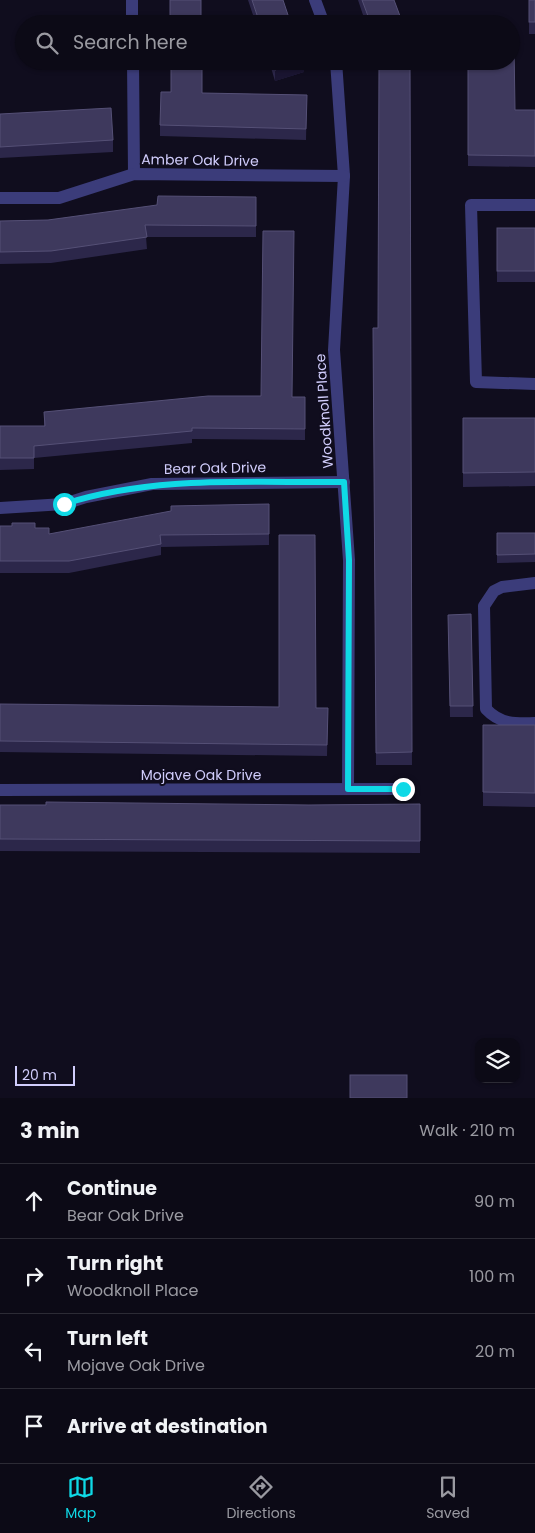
<!DOCTYPE html>
<html lang="en">
<head>
<meta charset="utf-8">
<style>
  body { margin:0; font-family:Poppins,sans-serif; background:#15131f; color:#f1f3f6 }
  .controls { position:absolute; right:15px; bottom:15px; display:grid; overflow:hidden; border-radius:10px; box-shadow:0 1px 4px #0004 }
  .controls button { width:45px; height:45px; display:grid; place-items:center; padding:0; border:0; border-bottom:1px solid #2c2b35; background:#0c0a16; color:#f1f3f6; font:25px sans-serif }
  .scale { position:absolute; left:15px; bottom:12px; width:60px; box-sizing:border-box; padding-left:5px; border:2px solid #d1cdfc; border-top:0; font-size:14px; line-height:18px; white-space:nowrap; color:#d1cdfc; -webkit-text-stroke:4px #100d1e; paint-order:stroke }
  .stop { position:absolute; width:15px; height:15px; margin:-11px; border:4px solid #0fd9e6; border-radius:50%; background:#fff }
  .stop.end { background:#0fd9e6; border-color:#fff; box-shadow:0 1px 5px #0008 }
  .list { margin:0; padding:0; list-style:none }
  h2 { display:flex; justify-content:space-between; align-items:center; height:65px; margin:0; padding:0 20px; font-size:21px }
  h2 small { font-size:16px; font-weight:400; color:#9a9aa1 }
  .list li { display:grid; grid-template-columns:32px 1fr auto; gap:15px; align-items:center; box-sizing:border-box; height:75px; padding:0 20px; border-top:1px solid #2c2b35 }
  .list b { display:block; font-size:19px; white-space:nowrap }
  .list p { margin:0; font-size:16px; white-space:nowrap; color:#9a9aa1 }
  .list em { font-size:16px; font-style:normal; color:#9a9aa1 }
  .icon { flex:none; width:28px; height:28px; fill:none; stroke:currentColor; stroke-width:2; stroke-linecap:round; stroke-linejoin:round }
  .map { position:relative; flex:none; width:535px; height:1098px; overflow:hidden }
  .search { position:absolute; background:#0c0a16; box-shadow:0 1px 4px #0004; left:15px; right:15px; top:15px; height:55px; display:flex; align-items:center; gap:12px; box-sizing:border-box; padding:0 18px; border-radius:28px; color:#9a9aa1; font-size:19px }
  .sheet { height:365px; background:#0c0a16 }
  nav { display:flex; justify-content:space-around; align-items:center; box-sizing:border-box; height:70px; border-top:1px solid #2c2b35; background:#0c0a16; font-size:14px; color:#9a9aa1 }
  nav a { display:grid; justify-items:center; gap:2px }
  nav .on { color:#0fd9e6 }
  .map>svg:first-child { display:block }
</style>
</head>
<body>
<div class="map">
<svg width="535" height="1098" viewBox="0 0 535 1098">
  <rect width="100%" height="100%" fill="#100d1e"/>
  <g fill="none" stroke-linecap="round" stroke-linejoin="round">
    <g stroke="#3b3c7a" stroke-width="12">
      <polyline points="132,0 132,24"/>
      <polyline points="315,0 324,24"/>
      <polyline points="133,61 134,174"/>
      <polyline points="336,61 344,176 334,350 349,560 348,789"/>
      <polyline points="0,198 59,198 134,174 344,176"/>
      <polyline points="535,205 471,205 476,382 535,384"/>
      <polyline points="0,508 64,504 86,497 152,484 344,482"/>
      <path d="M535 583 502 587 494 591 484 606 486 709C500 724 515 724 535 723"/>
      <polyline points="0,790 403,789"/>
    </g>
  </g>
  <g fill="#2c274a">
    <polygon points="248,0 283,0 291,24 256,24"/>
    <polygon points="358,0 394,0 403,24 366,24"/>
    <rect x="529" y="0" width="6" height="34"/>
    <polygon points="269,61 304,61 304,72 275,81"/>
    <polygon points="410,61 412,765 376,765 373,328 378,328"/>
    <polygon points="468,61 515,110 535,110 535,167 468,166"/>
    <polygon points="202,93 307,95 306,140 160,136 160,125"/>
    <polygon points="0,114 113,140 113,152 0,158"/>
    <polygon points="256,197 256,237 146,237 147,249 51,263 0,264 0,221 48,220"/>
    <rect x="497" y="228" width="38" height="54"/>
    <polygon points="292,397 305,397 305,440 192,439 192,443 34,458 34,469 0,470 0,426 44,426 44,412"/>
    <polygon points="463,418 535,418 535,486 463,487"/>
    <polygon points="269,504 269,545 161,547 161,555 69,573 0,573 0,526 35,528 49,534"/>
    <polygon points="497,533 535,533 535,562 497,563"/>
    <polygon points="471,614 473,717 450,717 448,615"/>
    <polygon points="0,704 328,708 327,756 0,752"/>
    <polygon points="535,725 535,807 483,806 483,792"/>
    <polygon points="420,804 420,853 0,851 0,805 309,805"/>
  </g>
  <polygon fill="#1a1531" points="302,61 304,61 304,72 275,81 275,70"/>
  <g fill="#3e395d" stroke="#555076">
    <rect x="170" y="0" width="31" height="24"/>
    <polygon points="252,0 283,0 291,24 260,24"/>
    <polygon points="362,0 394,0 403,24 371,24"/>
    <rect x="529" y="0" width="6" height="22"/>
    <polygon points="511,46 514,46 515,110 535,110 535,156 468,155 468,61 511,61"/>
    <polygon points="171,61 202,61 202,93 307,95 306,129 160,125 161,92 171,92"/>
    <polygon points="272,61 302,61 275,70"/>
    <polygon points="379,61 410,61 412,752 376,753 373,328 378,328"/>
    <polygon points="111,108 113,140 0,147 0,114"/>
    <polygon points="158,196 256,197 256,226 145,225 147,237 51,251 0,252 0,221 48,220 157,205"/>
    <rect x="497" y="228" width="38" height="43"/>
    <polygon points="263,231 294,231 292,397 305,397 305,429 192,428 192,431 34,446 34,458 0,458 0,426 45,426 44,412 208,396 261,396"/>
    <polygon points="463,418 535,418 535,472 463,473"/>
    <polygon points="269,504 269,534 160,535 161,544 69,561 0,561 0,526 12,526 12,523 35,523 35,528 49,528 49,534 171,511 171,506"/>
    <polygon points="497,533 535,533 535,554 497,555"/>
    <polygon points="279,535 315,535 316,708 328,708 327,745 0,741 0,704 279,707"/>
    <polygon points="471,614 473,706 450,706 448,615"/>
    <polygon points="483,725 535,725 535,793 483,792"/>
    <polygon points="46,802 309,805 420,804 420,841 0,839 0,805 46,805"/>
    <rect x="350" y="1075" width="57" height="23"/>
  </g>
  <g fill="none" stroke-linecap="round" stroke-linejoin="round">
    <path stroke="#0fd9e6" stroke-width="6" d="M64 504C155 475 249 483 344 482L349 560 348 789H403"/>
  </g>
  <g text-anchor="middle" dominant-baseline="central" stroke-width="4" stroke-linejoin="round" paint-order="stroke">
    <g font-size="14" fill="#d1cdfc" stroke="#100d1e">
      <text transform="translate(200 160) rotate(1)">Amber Oak Drive</text>
      <text transform="translate(324 411) rotate(-94)">Woodknoll Place</text>
      <text transform="translate(215 468) rotate(-1)">Bear Oak Drive</text>
      <text x="201" y="775">Mojave Oak Drive</text>
    </g>
  </g>
</svg>
<div class="controls">
<button><svg class="icon" aria-label="layers" viewBox="0 0 24 24"><path d="M12 4l9 5-9 5-9-5zM3 14l9 5 9-5"/></svg></button>
</div>
<div class="scale">20 m</div>
<div class="stop" style="left:64px;top:504px"></div>
<div class="stop end" style="left:403px;top:789px"></div>
<div class="search"><svg class="icon" aria-label="search" viewBox="0 0 24 24"><circle cx="10" cy="10" r="6"/><path d="M15 15l6 6"/></svg>Search here</div>
</div>
<section class="sheet">
<h2>3 min<small>Walk · 210 m</small></h2>
<ul class="list">
<li><svg class="icon" aria-label="ahead" viewBox="0 0 24 24"><path d="M12 20V5M6 11l6-6 6 6"/></svg><div><b>Continue</b><p>Bear Oak Drive</p></div><em>90 m</em></li>
<li><svg class="icon" aria-label="right" viewBox="0 0 24 24"><path d="M7 20v-9h11M14 6l5 5-5 5"/></svg><div><b>Turn right</b><p>Woodknoll Place</p></div><em>100 m</em></li>
<li><svg class="icon" aria-label="left" viewBox="0 0 24 24"><path d="M17 20v-9H6M10 6l-5 5 5 5"/></svg><div><b>Turn left</b><p>Mojave Oak Drive</p></div><em>20 m</em></li>
<li><svg class="icon" aria-label="arrive" viewBox="0 0 24 24"><path d="M6 21V4h12l-3 4 3 4H6"/></svg><div><b>Arrive at destination</b></div></li>
</ul>
</section>
<nav>
<a class="on"><svg class="icon" aria-label="map" viewBox="0 0 24 24"><path d="M3 6l6-2 6 2 6-2v14l-6 2-6-2-6 2zM9 4v14M15 6v14"/></svg>Map</a>
<a><svg class="icon" aria-label="directions" viewBox="0 0 24 24"><path d="M12 3l9 9-9 9-9-9zM9 14v-3h6M13 9l2 2-2 2"/></svg>Directions</a>
<a><svg class="icon" aria-label="saved" viewBox="0 0 24 24"><path d="M7 4h10v16l-5-4-5 4z"/></svg>Saved</a>
</nav>
</body>
</html>
